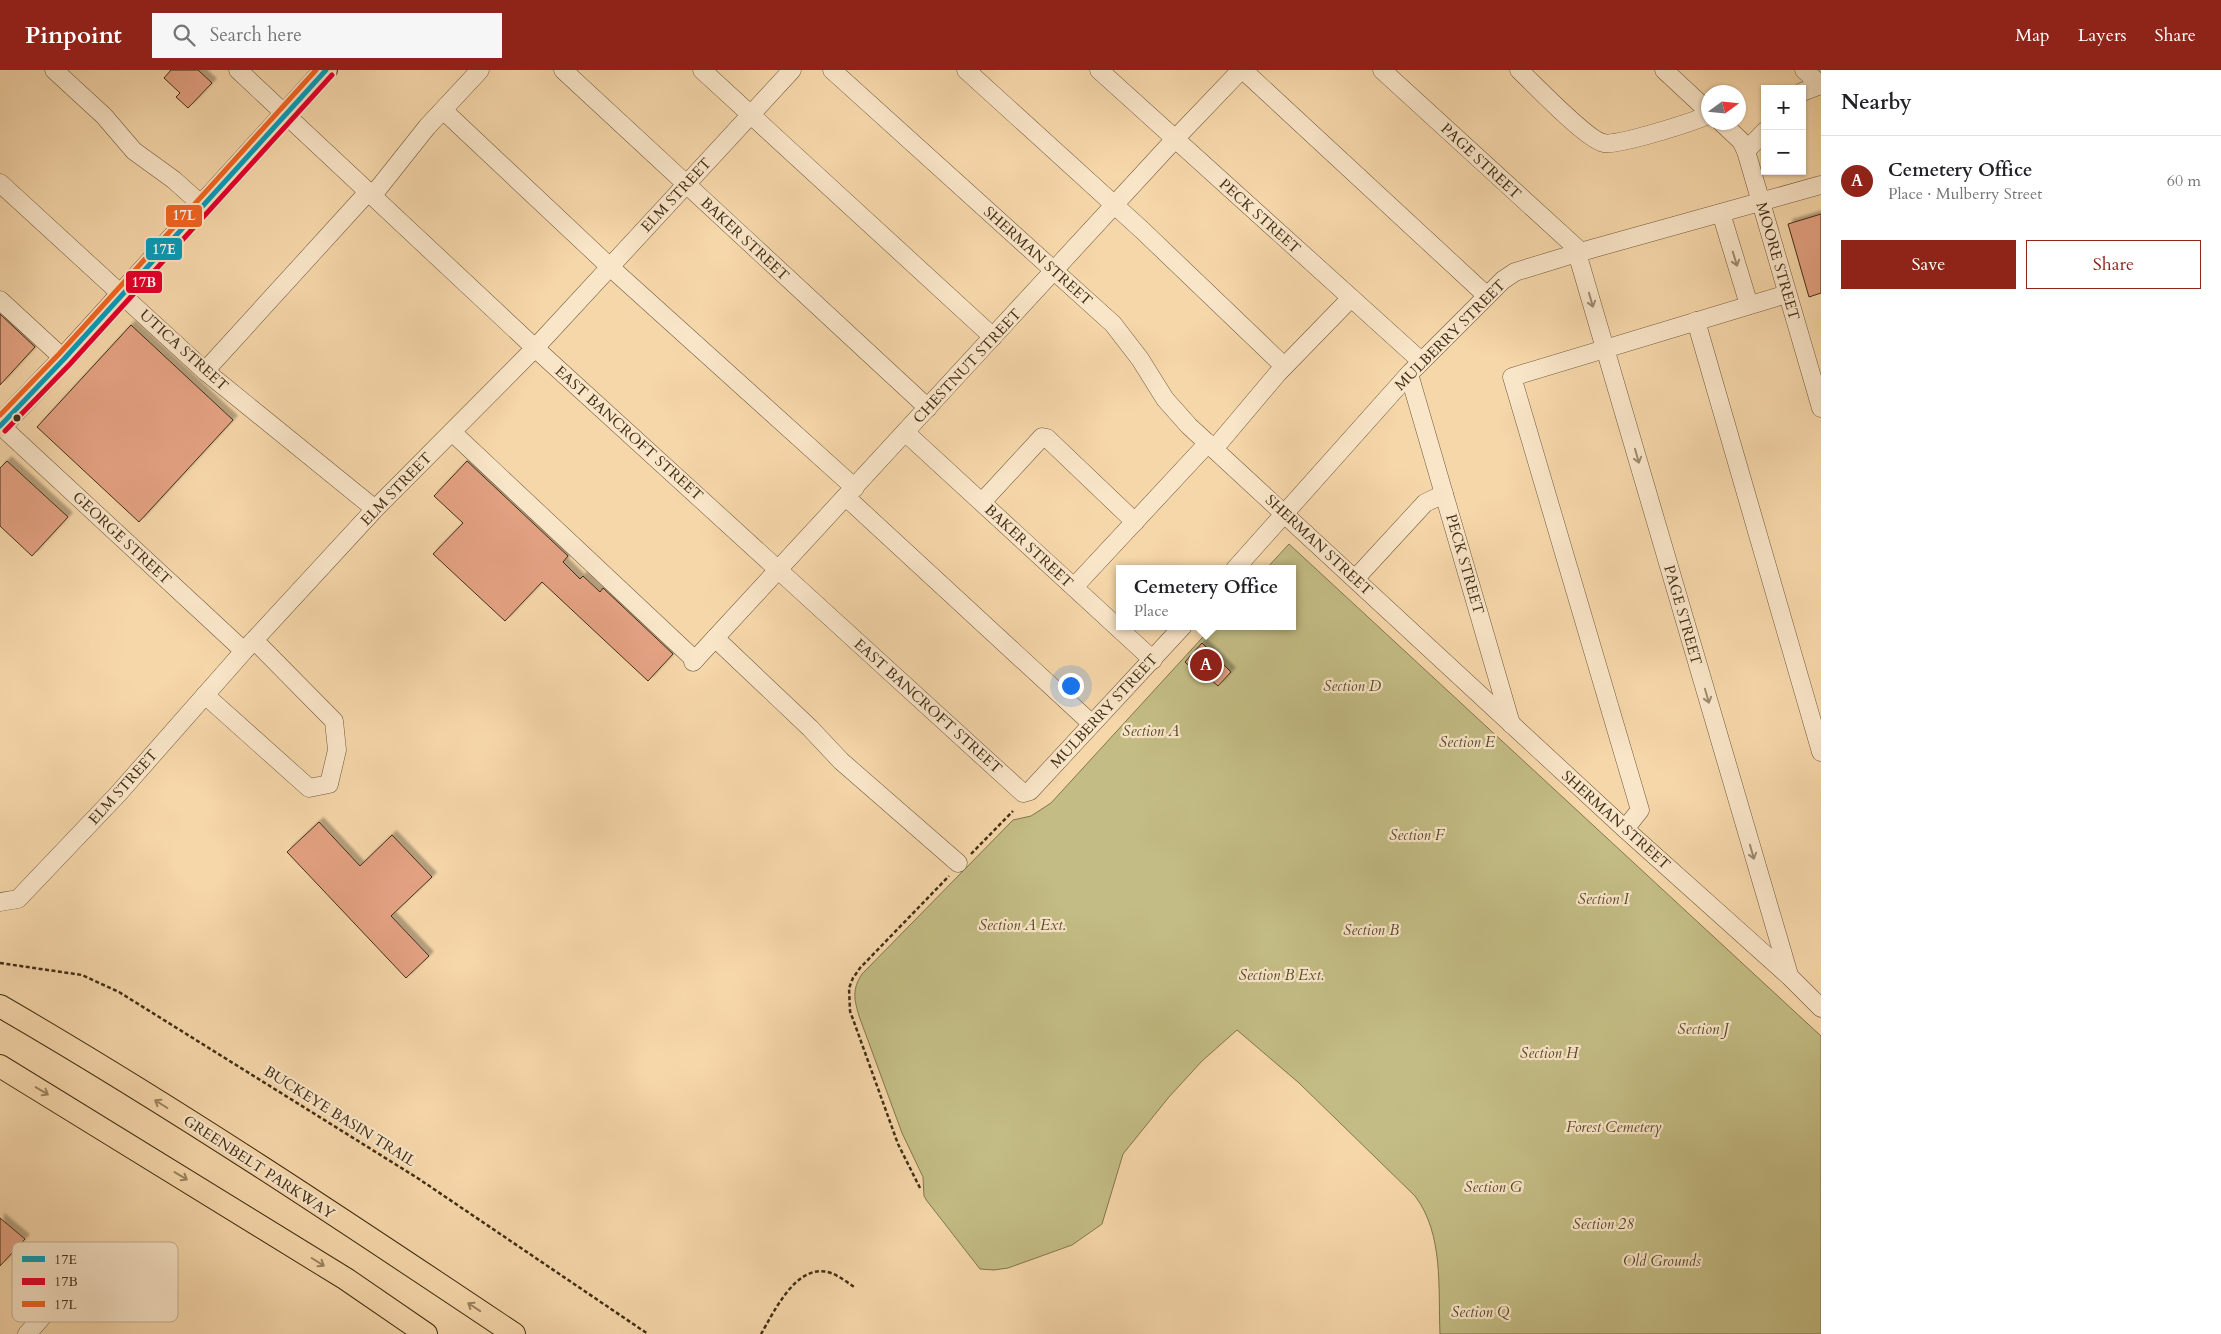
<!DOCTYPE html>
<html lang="en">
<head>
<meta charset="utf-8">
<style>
  body { margin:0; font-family:Cardo,serif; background:#f6f6f6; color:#202124 }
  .controls { position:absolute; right:15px; top:15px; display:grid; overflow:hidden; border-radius:0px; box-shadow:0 1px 4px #0004 }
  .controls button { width:45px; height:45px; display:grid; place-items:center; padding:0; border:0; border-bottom:1px solid #e0e0e0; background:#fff; color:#202124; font:25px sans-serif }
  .compass { position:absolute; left:1701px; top:15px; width:45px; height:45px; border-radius:50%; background:#fff; box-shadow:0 1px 4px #0004; rotate:75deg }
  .you { position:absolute; left:1070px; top:615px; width:18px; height:18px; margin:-12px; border:4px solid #fff; border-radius:50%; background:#1a73e8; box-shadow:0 0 0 8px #1a73e833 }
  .badge { display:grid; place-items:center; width:32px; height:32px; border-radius:50%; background:#8f2418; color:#fff; font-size:16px; font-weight:700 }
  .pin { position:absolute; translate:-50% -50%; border:2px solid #fff; box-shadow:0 1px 5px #0006 }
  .popup { position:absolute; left:1116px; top:495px; width:180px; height:65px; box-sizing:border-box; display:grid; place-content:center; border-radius:0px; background:#fff; filter:drop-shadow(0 1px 4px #0005); font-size:16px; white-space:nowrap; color:#757577 }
  .popup b { font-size:19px; color:#202124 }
  .popup::after { content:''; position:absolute; left:50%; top:100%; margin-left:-10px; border:10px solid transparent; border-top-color:#fff }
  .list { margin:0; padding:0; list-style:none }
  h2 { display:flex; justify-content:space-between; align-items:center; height:65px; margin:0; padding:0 20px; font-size:21px }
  h2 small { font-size:16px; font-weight:400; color:#757577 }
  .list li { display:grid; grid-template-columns:32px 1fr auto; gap:15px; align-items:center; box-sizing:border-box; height:90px; padding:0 20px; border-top:1px solid #e0e0e0 }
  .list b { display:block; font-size:19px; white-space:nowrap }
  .list p { margin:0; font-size:16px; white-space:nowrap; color:#757577 }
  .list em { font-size:16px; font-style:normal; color:#757577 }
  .actions { display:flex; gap:10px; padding:15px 20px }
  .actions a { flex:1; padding:11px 0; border:1px solid #8f2418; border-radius:0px; text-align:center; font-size:18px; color:#8f2418 }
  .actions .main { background:#8f2418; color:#fff }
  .icon { flex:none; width:28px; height:28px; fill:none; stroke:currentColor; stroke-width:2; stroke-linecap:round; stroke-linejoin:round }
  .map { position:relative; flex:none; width:1821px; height:1264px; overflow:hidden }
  header { display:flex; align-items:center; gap:30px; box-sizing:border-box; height:70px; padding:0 25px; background:#8f2418; color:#fff }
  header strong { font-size:24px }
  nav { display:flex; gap:28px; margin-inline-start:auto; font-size:18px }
  .search { width:350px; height:45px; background:#f6f6f6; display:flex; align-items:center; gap:12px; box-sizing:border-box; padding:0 18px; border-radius:0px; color:#757577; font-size:19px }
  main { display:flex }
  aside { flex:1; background:#fff }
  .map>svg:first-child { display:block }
</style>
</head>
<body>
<header>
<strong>Pinpoint</strong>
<div class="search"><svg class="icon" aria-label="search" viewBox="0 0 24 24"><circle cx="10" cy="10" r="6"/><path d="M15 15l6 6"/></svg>Search here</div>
<nav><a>Map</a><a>Layers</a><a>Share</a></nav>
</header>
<main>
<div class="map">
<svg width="1821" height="1264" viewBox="0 0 1821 1264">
  <defs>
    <filter id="shadow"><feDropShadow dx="4.5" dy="-4.5" stdDeviation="1" flood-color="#0004"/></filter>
  </defs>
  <rect width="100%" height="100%" fill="#f6d7aa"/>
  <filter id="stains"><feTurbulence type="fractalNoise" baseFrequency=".004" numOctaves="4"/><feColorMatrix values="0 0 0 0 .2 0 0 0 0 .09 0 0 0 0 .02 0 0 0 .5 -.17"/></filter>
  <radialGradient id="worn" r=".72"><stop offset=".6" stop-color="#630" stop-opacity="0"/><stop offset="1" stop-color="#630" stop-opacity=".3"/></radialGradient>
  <path fill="#c3bc84" stroke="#82764e" d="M1289 474 1821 966V1264H1440C1438 1219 1444 1164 1415 1126L1299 1013 1237 960 1202 991 1169 1027 1123 1084 1102 1154 1072 1175 1008 1198 994 1200 980 1199 927 1131 924 1126 923 1107 902 1063 859 946C854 929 852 919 862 904L1013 750 1031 746 1051 733 1213 556H1292V499H1266Z"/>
  <g fill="#e4a283" stroke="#402f17" filter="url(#shadow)">
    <polygon points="171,0 198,0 212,13 188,38 176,27 180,23 164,8"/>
    <polygon points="1821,144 1821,223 1809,227 1788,154"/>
    <polygon points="0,244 35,277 0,315"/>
    <polygon points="131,255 233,350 139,452 37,357"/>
    <polygon points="7,391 68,447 32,486 0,456 0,398"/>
    <polygon points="467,391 568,486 563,492 580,509 583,506 600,522 603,518 673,584 648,611 542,512 505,551 433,484 463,453 434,426"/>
    <polygon points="1202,573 1231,602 1218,616 1196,597 1194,600 1185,592"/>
    <polygon points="319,752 360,796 392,765 432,807 391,846 429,886 406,908 287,782"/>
    <polygon points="0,1148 25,1169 0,1196"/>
  </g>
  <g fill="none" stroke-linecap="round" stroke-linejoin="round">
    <defs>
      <g id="minor">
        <polyline points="54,0 104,46 134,81 174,110 203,136"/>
        <polyline points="238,0 535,278 1023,723 1030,721 1183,556"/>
        <polyline points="563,0 928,338"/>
        <polyline points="702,0 993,267"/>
        <polyline points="832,0 1113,254 1140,289 1165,329 1189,356 1625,759 1789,906 1821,938"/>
        <polyline points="966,0 1142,160 1284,296"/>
        <polyline points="1099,0 1421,291"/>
        <polyline points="1243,0 1486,225"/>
        <polyline points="1382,0 1581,182"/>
        <path d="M1519 0C1534 14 1588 71 1604 73 1618 76 1693 52 1708 45"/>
        <polyline points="1664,0 1708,41"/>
        <polyline points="1804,0 1821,15"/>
        <polyline points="1802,22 1821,15"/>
        <polyline points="443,40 610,197 855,418"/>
        <polyline points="1721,52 1741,71 1746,81 1821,338"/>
        <polyline points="1746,81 1765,61"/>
        <polyline points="0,113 205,301 375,439"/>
        <polyline points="373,125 427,57 480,0"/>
        <polyline points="1721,143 1749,235"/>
        <polyline points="1577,183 1789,905"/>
        <polyline points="0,230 64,289"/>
        <polyline points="1696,251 1821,682"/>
        <polyline points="205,301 369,121"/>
        <polyline points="1409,304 1511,654"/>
        <polyline points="0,355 244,581"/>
        <polyline points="452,362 695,590"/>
        <polyline points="905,362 1153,590"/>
        <polyline points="1214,379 1278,303 1351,228"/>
        <polyline points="846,427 1092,654"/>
        <polyline points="982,432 1042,367 1047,368 1135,452"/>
        <polyline points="1235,499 1409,304 1503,210 1515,202 1577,183 1821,115"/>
        <polyline points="1355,509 1425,433 1444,424"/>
        <polyline points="1074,517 1208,373"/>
        <polyline points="715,568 810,658 841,691 958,793"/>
        <polyline points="693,592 1175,69 1241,0"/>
        <polyline points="205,625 309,718 329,714 337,680 334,651 254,570"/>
        <polyline points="1625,759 1640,740 1512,307 1787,224"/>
        <polyline points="0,832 18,829 118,724 244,581 375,439 535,278 792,0"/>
        <polyline points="27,1264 59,1228"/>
      </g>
      <g id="major">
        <polyline points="0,356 64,289 326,0"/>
        <path d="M0 936C176 1038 345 1151 514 1264"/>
        <polyline points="0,996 346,1209 426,1264"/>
      </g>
    </defs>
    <use href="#minor" stroke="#6e593c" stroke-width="19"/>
    <use href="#major" stroke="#402f17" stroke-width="24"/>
    <g stroke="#402f17" stroke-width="2.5" stroke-dasharray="4 2.5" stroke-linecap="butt">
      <polyline points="971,784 1013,741"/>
      <polyline points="0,893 82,905 119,922 419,1109 648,1264"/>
      <polyline points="920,1118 898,1074 850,941 849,918 853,908 860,898 949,806"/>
      <path d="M761 1264C774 1242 797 1191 831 1203 839 1206 847 1212 854 1217"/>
    </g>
    <use href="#minor" stroke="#f9e5c8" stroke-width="18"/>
    <use href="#major" stroke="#f6d7aa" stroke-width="22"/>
    <defs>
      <polyline id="bus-1" points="0,356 64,289 326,0"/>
      <polyline id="bus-2" points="5,361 70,294 332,5"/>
      <polyline id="bus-3" points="0,345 59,284 316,0"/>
    </defs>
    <use href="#bus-1" stroke="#f9e5c8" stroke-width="9"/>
    <use href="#bus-2" stroke="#f9e5c8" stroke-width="9"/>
    <use href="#bus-3" stroke="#f9e5c8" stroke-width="9"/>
    <use href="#bus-1" stroke="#069dbc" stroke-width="5"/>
    <use href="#bus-2" stroke="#e4002b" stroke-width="5"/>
    <use href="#bus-3" stroke="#f26522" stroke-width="5"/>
  </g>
  <defs><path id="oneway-shaft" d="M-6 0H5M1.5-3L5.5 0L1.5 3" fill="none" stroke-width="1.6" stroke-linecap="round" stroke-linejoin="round" transform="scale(1.25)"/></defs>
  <g stroke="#9c8a70">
    <use href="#oneway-shaft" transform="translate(1735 189) rotate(73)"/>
    <use href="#oneway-shaft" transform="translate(1591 230) rotate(74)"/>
    <use href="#oneway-shaft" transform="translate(1637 386) rotate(74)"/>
    <use href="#oneway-shaft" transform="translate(1707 626) rotate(74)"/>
    <use href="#oneway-shaft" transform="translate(1752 782) rotate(74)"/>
  </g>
  <g stroke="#9b8360">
    <use href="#oneway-shaft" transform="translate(42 1021) rotate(31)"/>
    <use href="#oneway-shaft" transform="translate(161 1034) rotate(-148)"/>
    <use href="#oneway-shaft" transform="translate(181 1106) rotate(31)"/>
    <use href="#oneway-shaft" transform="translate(318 1192) rotate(32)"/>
    <use href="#oneway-shaft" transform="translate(474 1237) rotate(-146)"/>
  </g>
  <circle fill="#402f17" stroke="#f9e5c8" stroke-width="2" cx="17" cy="348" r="4.5"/>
  <g text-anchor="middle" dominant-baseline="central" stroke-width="4.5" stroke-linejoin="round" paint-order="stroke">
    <g font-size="15" fill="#402f17" stroke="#f9e5c8">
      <text transform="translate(1481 91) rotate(43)">PAGE STREET</text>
      <text transform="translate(676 125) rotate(-47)">ELM STREET</text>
      <text transform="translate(1260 146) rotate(42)">PECK STREET</text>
      <text transform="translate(745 169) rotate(43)">BAKER STREET</text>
      <text transform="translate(1038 186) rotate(42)">SHERMAN STREET</text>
      <text transform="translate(1778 191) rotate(74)">MOORE STREET</text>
      <text transform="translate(1450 265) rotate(-45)">MULBERRY STREET</text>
      <text transform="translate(184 280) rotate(42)">UTICA STREET</text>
      <text transform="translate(967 296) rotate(-47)">CHESTNUT STREET</text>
      <text transform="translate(629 363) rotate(42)">EAST BANCROFT STREET</text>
      <text transform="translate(396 419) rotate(-46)">ELM STREET</text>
      <text transform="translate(122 468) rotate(43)">GEORGE STREET</text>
      <text transform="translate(1319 475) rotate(43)">SHERMAN STREET</text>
      <text transform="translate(1029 476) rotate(43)">BAKER STREET</text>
      <text transform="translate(1465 494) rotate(74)">PECK STREET</text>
      <text transform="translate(1683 545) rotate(74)">PAGE STREET</text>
      <text transform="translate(928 636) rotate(42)">EAST BANCROFT STREET</text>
      <text transform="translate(1104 641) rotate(-47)">MULBERRY STREET</text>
      <text transform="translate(123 717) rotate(-48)">ELM STREET</text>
      <text transform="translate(1616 750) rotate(42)">SHERMAN STREET</text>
      <text transform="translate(340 1046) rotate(32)">BUCKEYE BASIN TRAIL</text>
      <text transform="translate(259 1097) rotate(33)">GREENBELT PARKWAY</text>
    </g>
    <g font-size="15" font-style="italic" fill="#5a4b2d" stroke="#f9e5c8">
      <text x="1352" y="616">Section D</text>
      <text x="1151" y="661">Section A</text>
      <text x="1467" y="672">Section E</text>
      <text x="1417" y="765">Section F</text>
      <text x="1603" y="829">Section I</text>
      <text x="1022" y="855">Section A Ext.</text>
      <text x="1371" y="860">Section B</text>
      <text x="1281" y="905">Section B Ext.</text>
      <text x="1703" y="959">Section J</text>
      <text x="1549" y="983">Section H</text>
      <text x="1614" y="1057">Forest Cemetery</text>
      <text x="1493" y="1117">Section G</text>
      <text x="1603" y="1154">Section 28</text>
      <text x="1662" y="1191">Old Grounds</text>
      <text x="1480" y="1242">Section Q</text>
    </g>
  </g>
  <rect x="12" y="1172" width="166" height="80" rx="8" fill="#f9e5c8" stroke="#c2ae93" stroke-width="1"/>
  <rect x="22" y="1186" width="23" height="6" fill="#069dbc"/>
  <rect x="22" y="1208" width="23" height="7" fill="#e4002b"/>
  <rect x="22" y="1231" width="23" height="6" fill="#f26522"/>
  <g font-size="14" fill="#402f17">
    <text x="54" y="1194">17E</text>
    <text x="54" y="1216">17B</text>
    <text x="54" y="1239">17L</text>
  </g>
  <g stroke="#f9e5c8" stroke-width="2">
    <rect x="165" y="134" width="38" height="24" rx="5" fill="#f26522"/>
    <rect x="145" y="167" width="38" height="24" rx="5" fill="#069dbc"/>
    <rect x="125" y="200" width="38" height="24" rx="5" fill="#e4002b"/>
  </g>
  <g font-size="14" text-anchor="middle" font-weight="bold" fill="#fff">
    <text x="184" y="150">17L</text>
    <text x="164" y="184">17E</text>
    <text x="144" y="217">17B</text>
  </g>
  <rect width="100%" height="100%" filter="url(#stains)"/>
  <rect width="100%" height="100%" fill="url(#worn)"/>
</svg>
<div class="controls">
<button>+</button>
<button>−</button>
</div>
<svg class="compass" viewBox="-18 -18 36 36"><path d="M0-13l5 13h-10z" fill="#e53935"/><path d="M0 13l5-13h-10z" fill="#757577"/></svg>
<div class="you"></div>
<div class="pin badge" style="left:1206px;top:595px">A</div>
<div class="popup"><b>Cemetery Office</b>Place</div>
</div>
<aside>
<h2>Nearby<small></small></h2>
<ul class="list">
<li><span class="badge">A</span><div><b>Cemetery Office</b><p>Place · Mulberry Street</p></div><em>60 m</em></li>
</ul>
<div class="actions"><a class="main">Save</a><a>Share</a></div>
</aside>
</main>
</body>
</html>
